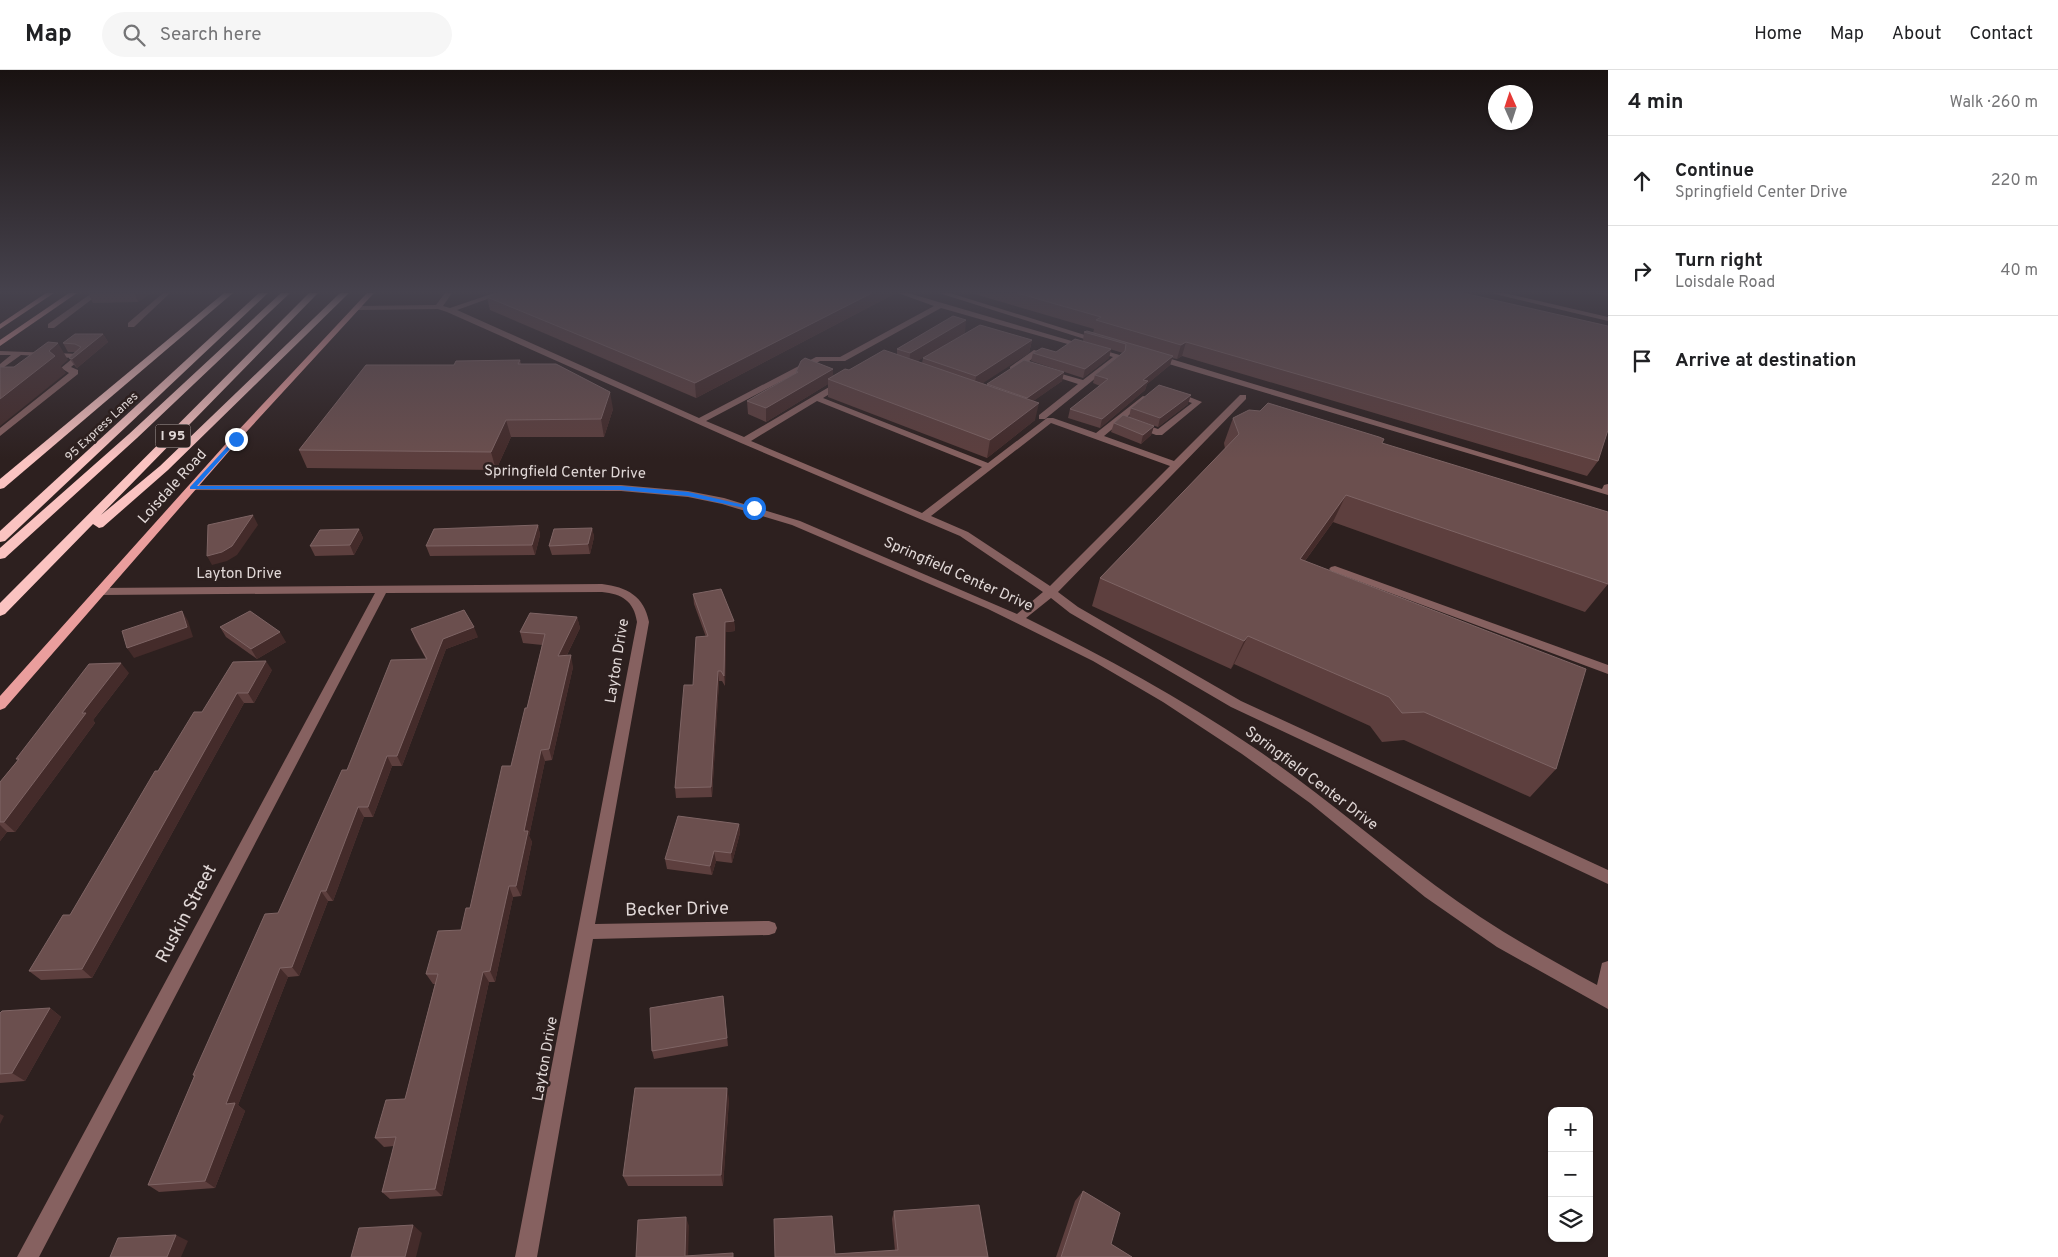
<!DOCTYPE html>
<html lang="en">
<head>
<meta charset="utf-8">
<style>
  body { margin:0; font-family:Overpass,sans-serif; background:#f6f6f6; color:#202124 }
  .controls { position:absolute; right:15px; bottom:15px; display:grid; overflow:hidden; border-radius:10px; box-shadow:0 1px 4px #0004 }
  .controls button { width:45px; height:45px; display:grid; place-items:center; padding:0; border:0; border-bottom:1px solid #e0e0e0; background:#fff; color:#202124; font:25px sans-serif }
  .compass { position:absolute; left:1488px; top:15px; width:45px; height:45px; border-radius:50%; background:#fff; box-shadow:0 1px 4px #0004; rotate:357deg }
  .stop { position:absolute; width:15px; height:15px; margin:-11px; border:4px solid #1a73e8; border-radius:50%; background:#fff }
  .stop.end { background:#1a73e8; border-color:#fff; box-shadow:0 1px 5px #0008 }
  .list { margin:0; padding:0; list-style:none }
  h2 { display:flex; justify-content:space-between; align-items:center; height:65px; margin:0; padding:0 20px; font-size:21px }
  h2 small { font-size:16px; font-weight:400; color:#757577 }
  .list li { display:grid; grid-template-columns:32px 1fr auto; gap:15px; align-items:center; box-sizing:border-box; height:90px; padding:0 20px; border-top:1px solid #e0e0e0 }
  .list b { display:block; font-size:19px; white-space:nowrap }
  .list p { margin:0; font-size:16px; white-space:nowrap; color:#757577 }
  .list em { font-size:16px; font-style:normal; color:#757577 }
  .icon { flex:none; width:28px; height:28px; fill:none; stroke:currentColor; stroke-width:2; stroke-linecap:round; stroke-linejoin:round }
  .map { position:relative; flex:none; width:1608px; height:1187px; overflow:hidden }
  header { display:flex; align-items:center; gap:30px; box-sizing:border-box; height:70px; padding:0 25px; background:#fff; border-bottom:1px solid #e0e0e0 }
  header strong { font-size:24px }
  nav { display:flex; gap:28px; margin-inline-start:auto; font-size:18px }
  .search { width:350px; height:45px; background:#f6f6f6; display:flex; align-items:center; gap:12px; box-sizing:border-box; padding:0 18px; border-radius:28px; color:#757577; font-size:19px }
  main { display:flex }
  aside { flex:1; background:#fff }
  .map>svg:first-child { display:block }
</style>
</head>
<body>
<header>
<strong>Map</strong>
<div class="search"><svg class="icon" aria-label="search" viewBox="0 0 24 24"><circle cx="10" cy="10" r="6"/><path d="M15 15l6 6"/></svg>Search here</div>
<nav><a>Home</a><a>Map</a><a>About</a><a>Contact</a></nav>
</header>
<main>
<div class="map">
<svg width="1608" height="1187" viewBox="0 0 1608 1187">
  <rect width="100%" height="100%" fill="#2d201f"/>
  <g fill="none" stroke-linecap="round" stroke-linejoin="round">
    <g fill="#866160" fill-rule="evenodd">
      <polygon points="92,223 100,223 54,258 48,258 48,254"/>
      <polygon points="163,223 170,223 134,257 128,257 128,253"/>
      <path d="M445 223H452L443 236 450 238 494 223H504L457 240 699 348 816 287H840L934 236 898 223H908L1123 286 1045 349H1039V345L1078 314 1044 303V299L1083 310 1113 287 941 238 845 291H820L706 351 744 367 841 310 844 311V315L823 328 988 393 1047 348H1053L1096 363 1143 326 1146 327V331L1104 366 1174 391 1240 325H1246V329L1058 522 1078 537 1241 631 1608 800V814L1231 637 1070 543 1051 528 1026 548C1105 587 1181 628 1253 677 1316 720 1374 770 1436 816 1487 854 1541 885 1597 915L1602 893 1608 891V939L1497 877 1425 827 1310 733 1242 684 1163 632 1093 591 988 539 792 455 722 434 688 427 621 421 188 420 187 418 192 415H621L688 421 724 428 800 451 1017 544 1043 522 960 466 741 373 447 242 438 239 357 240 353 238 357 236 436 235ZM817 331 982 397 922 443 751 371ZM1051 353 1170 396 1050 516 968 462 931 446Z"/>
      <polygon points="939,223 950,223 1104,271 1097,273"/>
      <polygon points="1491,223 1504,223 1608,247 1608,251"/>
      <polygon points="1034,280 1041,282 1016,301 1010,301 1010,297"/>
      <polygon points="0,281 80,284 84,286 71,297 78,300 78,304 0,366 0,358 69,303 61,298 73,288 21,285 0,300 0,294 11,285 0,285"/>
      <polygon points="1152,285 1158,285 1602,419 1604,415 1608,414 1608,425 1152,289"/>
      <polygon points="1171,322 1177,322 1202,332 1162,365 1156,365 1135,357 1135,353 1138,352 1158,359 1192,333 1171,326"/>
      <polygon points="1335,496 1608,595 1608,604 1331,501 1329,499 1331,497"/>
      <path d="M602 514C627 517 644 526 649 552L595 854 769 851 775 853 777 858 775 863 769 865 593 869 537 1187H515L637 552C634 531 622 524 602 522L386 523 39 1187H17L375 523 101 525 95 521 97 518Z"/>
    </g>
    <g fill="#ea9e9d" fill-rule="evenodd">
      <polygon points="46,223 54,223 0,259 0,254"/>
      <polygon points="69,223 77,223 0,276 0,270"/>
      <polygon points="367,223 374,223 238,371 5,638 0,640 0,626 232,367"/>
    </g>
    <g fill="#fac3c1" fill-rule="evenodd">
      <polygon points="224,223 233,223 4,418 0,419 0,409"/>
      <polygon points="259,223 268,223 5,471 0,472 0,461"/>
      <polygon points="281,223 290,223 137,368 5,488 0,489 0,478 129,364"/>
      <polygon points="309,223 318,223 101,445 160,396 340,223 349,223 168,400 103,457 99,458 93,454 5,544 0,546 0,533"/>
    </g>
  </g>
  <g fill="#5d3f3e">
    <polygon points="88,223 151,223 138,232 93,233"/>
    <polygon points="896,223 696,328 490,240 487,227"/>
    <polygon points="971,223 1463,223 1598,391 1587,406 1182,286 1177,289 1172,288 1170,295 1147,314 1145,320 1100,358 1068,348 1070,339 1100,316 1093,313 1095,305 1123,283 1083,271 1084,262 1093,263 1094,259"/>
    <polygon points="1596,223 1608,223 1608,226"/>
    <polygon points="965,263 917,291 922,293 923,288 1032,270 1029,283 982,313 987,315 987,314 1064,302 1062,311 1033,331 1035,350 987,388 828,327 828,314 766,352 748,344 747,331 796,304 796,302 833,299 833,306 849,300 897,284 897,279"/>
    <polygon points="103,264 108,272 77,298 75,296 69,288 75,282 68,282 63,273"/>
    <polygon points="1111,279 1109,288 1083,308 1031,291 1033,283"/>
    <polygon points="520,290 521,294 613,339 604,367 511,367 496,400 307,398 299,380 454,295"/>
    <polygon points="1188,334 1158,357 1131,348 1154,356 1151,365 1141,374 1111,362 1114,353 1129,347 1131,338"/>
    <polygon points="1233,348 1382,373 1608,514 1585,542 1333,452 1305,491 1556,699 1530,727 1404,670 1382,672 1370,656 1234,594 1231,599 1092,536 1100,508 1225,379 1224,373"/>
    <polygon points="538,455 540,465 535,485 430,486 426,476"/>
    <polygon points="592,458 594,467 590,484 552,485 549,476"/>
    <polygon points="359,459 363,468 354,485 315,486 310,476"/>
    <polygon points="693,524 734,551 735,561 726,562 725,616 722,611 719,611 712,727 676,728 675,718 693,615 706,567 694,534"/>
    <polygon points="577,547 580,558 567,585 573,597 552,690 545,691 529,766 532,772 521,826 513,827 495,912 489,912 442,1126 390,1129 382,1122 394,1076 384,1077 375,1068 405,1029 435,914 433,914 426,904 461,860 470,838 511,696 527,638 542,575 523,573 520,562"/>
    <polygon points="220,557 286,572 257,589 226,567"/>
    <polygon points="411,559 478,567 446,579 402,696 392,696 373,747 364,747 333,831 328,831 299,906 288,907 238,1035 245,1041 215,1118 159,1122 148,1115 194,1007 193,1005 278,843 347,700 426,589 415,569"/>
    <polygon points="272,600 254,633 244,633 92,908 41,910 29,901 70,845 158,701 202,642"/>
    <polygon points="129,603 93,650 95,653 15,762 7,762 0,771 0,712 18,690 16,689"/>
    <polygon points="739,754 740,763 732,793 716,791 712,805 667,799 665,789"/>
    <polygon points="723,926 728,976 654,989 652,981"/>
    <polygon points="50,938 61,947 25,1011 0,1013 0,943"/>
    <polygon points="729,1029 723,1116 628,1116 623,1106"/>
    <polygon points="1083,1121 1111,1174 1132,1187 1056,1187 1075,1131"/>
    <polygon points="894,1141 988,1187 835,1184 895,1181 892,1149"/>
  </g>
  <g fill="#442b2a">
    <polygon points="134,223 151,223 138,232"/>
    <polygon points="872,223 896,223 696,328 695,313"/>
    <polygon points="966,250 965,263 909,296 910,283"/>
    <polygon points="103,264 108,272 77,298 72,289"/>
    <polygon points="1032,270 1029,283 974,319 976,306"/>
    <polygon points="1186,272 1182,286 1177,289 1181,275"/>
    <polygon points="58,273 68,290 61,296 66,303 0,356 0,329"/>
    <polygon points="1111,279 1109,288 1083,308 1085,299"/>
    <polygon points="1173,286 1170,295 1147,314 1145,320 1100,358 1102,349 1143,310"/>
    <polygon points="833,299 833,311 828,309 828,314 766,352 766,338"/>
    <polygon points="1064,302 1062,311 1025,337 1027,328"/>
    <polygon points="610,322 613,339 604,367 601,349"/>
    <polygon points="1191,325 1188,334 1158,357 1160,348"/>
    <polygon points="1039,333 1035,350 987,388 990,370"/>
    <polygon points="506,350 511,367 496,400 491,382"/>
    <polygon points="1154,356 1151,365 1141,374 1143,365"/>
    <polygon points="1346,425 1333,452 1286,517 1300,489"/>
    <polygon points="253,445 258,455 237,485 227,491 212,495 207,486"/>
    <polygon points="538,455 540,465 535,485 532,475"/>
    <polygon points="592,458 594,467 590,484 588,474"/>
    <polygon points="359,459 363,468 354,485 350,475"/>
    <polygon points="182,541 188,551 193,567 134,588 127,578"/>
    <polygon points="577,547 580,558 561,597 558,586"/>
    <polygon points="734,551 735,561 726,562 725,616 724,606 725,552"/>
    <polygon points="474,557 478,567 446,579 402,696 397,686 443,569"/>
    <polygon points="280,562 286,572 257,589 251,579"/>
    <polygon points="1248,566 1234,594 1231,599 1244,571"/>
    <polygon points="571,585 573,597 552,690 549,679"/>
    <polygon points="266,591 272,600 254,633 248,623"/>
    <polygon points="121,593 129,603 93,650 95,653 15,762 4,752 82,643"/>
    <polygon points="718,601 719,611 712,727 711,717"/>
    <polygon points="237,623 244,633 92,908 82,899"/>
    <polygon points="541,680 545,691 529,766 532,772 521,826 516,816 524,761"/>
    <polygon points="387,686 392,696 373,747 368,737"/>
    <polygon points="358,737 364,747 333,831 326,821"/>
    <polygon points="739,754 740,763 732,793 731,783"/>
    <polygon points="0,755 7,762 0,771"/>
    <polygon points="714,781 716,791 712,805 710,796"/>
    <polygon points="509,816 513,827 495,912 490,901"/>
    <polygon points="321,821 328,831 299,906 292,897"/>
    <polygon points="280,898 288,907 238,1035 245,1041 215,1118 205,1111 226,1034"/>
    <polygon points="483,902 489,912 442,1126 435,1119"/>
    <polygon points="50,938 61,947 25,1011 12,1003"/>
    <polygon points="727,1018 729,1029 723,1116 721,1105"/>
    <polygon points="0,1044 4,1046 0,1054"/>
    <polygon points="686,1147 689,1156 688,1187 685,1186"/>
    <polygon points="413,1155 422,1163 416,1187 405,1187"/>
    <polygon points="176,1165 188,1171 181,1187 167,1187"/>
  </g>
  <g fill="#6b4f4e" stroke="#7e6464">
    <polygon points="498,223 872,223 695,313 487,227"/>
    <polygon points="1017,223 1463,223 1608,256 1608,360 1598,391 1186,272 1181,275 1096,250 1101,247"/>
    <polygon points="953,246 966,250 910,283 897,279"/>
    <polygon points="980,255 1032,270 976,306 923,288"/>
    <polygon points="1087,261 1173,286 1143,310 1148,311 1102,349 1070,339 1108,309 1095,305 1125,281 1126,274 1084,262"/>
    <polygon points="75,264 103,264 72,289 69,288 81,277 75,274 63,273"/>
    <polygon points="1075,269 1111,279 1085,299 1033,283 1042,278 1056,282"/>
    <polygon points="48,272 58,273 49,281 55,286 0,329 0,297 14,297"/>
    <polygon points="884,280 1039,333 990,370 828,309 845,299 849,300"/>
    <polygon points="805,288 833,299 766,338 747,331 798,302 796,302 801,291"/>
    <polygon points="520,290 518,294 556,294 610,322 601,349 506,350 491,382 299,380 366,295 454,295 456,291"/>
    <polygon points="1024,290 1064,302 1027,328 987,314"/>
    <polygon points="1159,315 1191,325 1160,348 1131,338"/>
    <polygon points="1268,333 1379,367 1384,369 1382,373 1608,442 1608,514 1346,425 1300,489 1586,599 1556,699 1424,642 1402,643 1389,627 1248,566 1244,571 1100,508 1239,364 1233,348 1249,340 1260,341"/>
    <polygon points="1123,345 1154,356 1143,365 1114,353"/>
    <polygon points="253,445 232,476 222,482 207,486 208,455"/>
    <polygon points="538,455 532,475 426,476 434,459"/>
    <polygon points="592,458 588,474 549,476 554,459"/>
    <polygon points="359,459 350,475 310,476 320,460"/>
    <polygon points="721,519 734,551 725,552 724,606 721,601 718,601 711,717 675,718 684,615 693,615 696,567 708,566 693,524"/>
    <polygon points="464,540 474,557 443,569 397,686 387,686 368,737 358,737 326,821 321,821 292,897 280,898 226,1034 235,1033 205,1111 148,1115 195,1005 193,1005 265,844 278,843 342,700 347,700 391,590 427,589 411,559"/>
    <polygon points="182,541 187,557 127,578 122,561"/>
    <polygon points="250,541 280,562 251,579 220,557"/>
    <polygon points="530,543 577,547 558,586 571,585 549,679 541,680 524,761 528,761 516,816 509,816 490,901 483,902 435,1119 382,1122 396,1067 375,1068 386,1030 405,1029 438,904 426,904 438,861 461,860 466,838 470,838 502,696 511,696 525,638 527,638 545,564 520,562"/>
    <polygon points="266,591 248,623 237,623 82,899 29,901 63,845 70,845 155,701 158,701 194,642 202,642 233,592"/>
    <polygon points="121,593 82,643 86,643 4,752 0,752 0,712 19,689 16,689 89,594"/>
    <polygon points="678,746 739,754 731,783 714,781 710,796 665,789"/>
    <polygon points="723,926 727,968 652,981 650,938"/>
    <polygon points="50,938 12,1003 0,1004 0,943 2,941"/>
    <polygon points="635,1018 727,1018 721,1105 623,1106"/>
    <polygon points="1083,1121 1120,1143 1111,1174 1132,1187 1061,1187"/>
    <polygon points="979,1135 988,1187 775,1187 774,1149 832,1146 835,1184 898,1180 894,1141"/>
    <polygon points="686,1147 685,1186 733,1183 733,1187 636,1187 638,1150"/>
    <polygon points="413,1155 405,1187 351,1187 359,1158"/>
    <polygon points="176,1165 167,1187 110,1187 118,1168"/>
  </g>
  <linearGradient id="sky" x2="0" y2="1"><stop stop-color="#191211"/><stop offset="0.57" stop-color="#46424d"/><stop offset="1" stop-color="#46424d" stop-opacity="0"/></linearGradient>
  <rect width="1608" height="389" fill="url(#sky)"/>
  <polygon fill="#1a73e8" points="236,367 238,370 197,416 621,416 688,422 757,438 754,440 688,426 621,420 190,419 190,417"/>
  <g text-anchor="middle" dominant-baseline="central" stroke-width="5" stroke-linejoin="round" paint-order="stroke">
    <g font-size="12" fill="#e1d8d7" stroke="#2d201f">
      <text transform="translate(102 357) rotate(-43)">95 Express Lanes</text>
    </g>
    <rect fill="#2d201f" stroke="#aba1a0" stroke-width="1" x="155.5" y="354.5" width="35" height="23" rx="4"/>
    <g font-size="14" font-weight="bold" fill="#e1d8d7">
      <text x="173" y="366">I 95</text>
    </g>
    <g font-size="15" fill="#e1d8d7" stroke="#2d201f">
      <text transform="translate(565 403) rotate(1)">Springfield Center Drive</text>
      <text transform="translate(173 417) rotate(-48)">Loisdale Road</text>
      <text x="239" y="504">Layton Drive</text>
      <text transform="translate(958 505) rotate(24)">Springfield Center Drive</text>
      <text transform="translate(618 591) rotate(-81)">Layton Drive</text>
      <text transform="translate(1311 709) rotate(37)">Springfield Center Drive</text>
      <text transform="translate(546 989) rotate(-80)">Layton Drive</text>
    </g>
    <g font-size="18" fill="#e1d8d7" stroke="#2d201f">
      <text transform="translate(677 840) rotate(-1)">Becker Drive</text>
      <text transform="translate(187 844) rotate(-62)">Ruskin Street</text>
    </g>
  </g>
</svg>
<div class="controls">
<button>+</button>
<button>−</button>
<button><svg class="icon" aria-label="layers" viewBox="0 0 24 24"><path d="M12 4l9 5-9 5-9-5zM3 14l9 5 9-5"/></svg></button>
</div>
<svg class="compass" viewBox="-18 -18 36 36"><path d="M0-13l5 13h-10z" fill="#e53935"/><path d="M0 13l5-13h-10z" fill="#757577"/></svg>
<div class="stop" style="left:754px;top:438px"></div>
<div class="stop end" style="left:236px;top:369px"></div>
</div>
<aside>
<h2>4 min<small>Walk · 260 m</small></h2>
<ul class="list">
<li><svg class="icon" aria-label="ahead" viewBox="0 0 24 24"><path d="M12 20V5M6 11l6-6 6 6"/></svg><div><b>Continue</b><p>Springfield Center Drive</p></div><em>220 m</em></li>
<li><svg class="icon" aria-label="right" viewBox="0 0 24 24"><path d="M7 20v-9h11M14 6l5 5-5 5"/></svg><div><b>Turn right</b><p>Loisdale Road</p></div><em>40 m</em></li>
<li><svg class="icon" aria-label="arrive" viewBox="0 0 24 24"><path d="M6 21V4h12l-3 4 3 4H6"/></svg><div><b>Arrive at destination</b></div></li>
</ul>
</aside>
</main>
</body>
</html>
